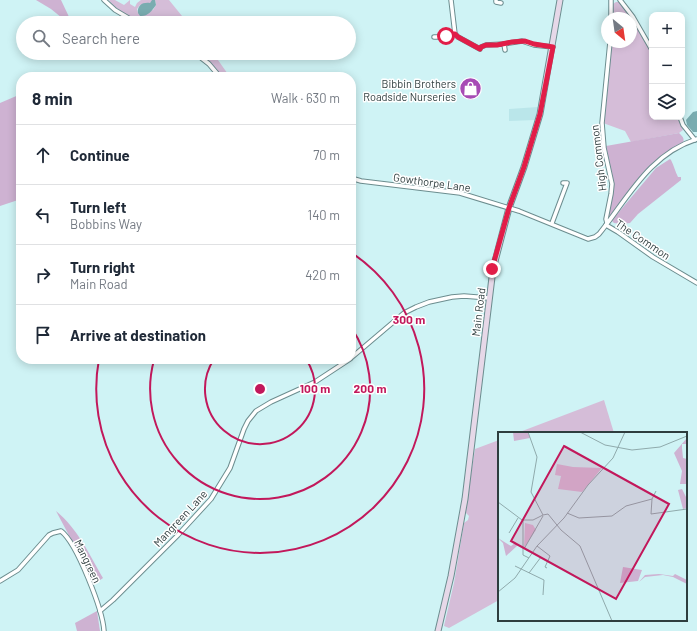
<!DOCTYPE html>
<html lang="en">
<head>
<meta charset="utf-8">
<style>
  body { margin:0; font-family:Barlow,sans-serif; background:#f2f2f3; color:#1f2937 }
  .controls { position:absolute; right:12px; top:12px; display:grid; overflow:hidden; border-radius:8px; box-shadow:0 2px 10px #0003 }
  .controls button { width:36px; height:36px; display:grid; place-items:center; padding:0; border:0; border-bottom:1px solid #e0e1e3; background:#fff; color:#1f2937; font:20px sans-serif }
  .compass { position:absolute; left:601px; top:12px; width:36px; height:36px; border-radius:50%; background:#fff; box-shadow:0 2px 10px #0003; rotate:151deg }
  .stop { position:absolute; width:12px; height:12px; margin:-9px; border:3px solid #e11d48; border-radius:50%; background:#fff }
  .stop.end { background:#e11d48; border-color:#fff; box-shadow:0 1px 4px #0008 }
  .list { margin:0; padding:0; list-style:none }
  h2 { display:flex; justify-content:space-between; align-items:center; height:52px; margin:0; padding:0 16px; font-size:17px }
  h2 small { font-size:13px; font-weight:400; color:#747a83 }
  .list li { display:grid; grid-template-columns:26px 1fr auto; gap:12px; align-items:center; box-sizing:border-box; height:60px; padding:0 16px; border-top:1px solid #e0e1e3 }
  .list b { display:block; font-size:15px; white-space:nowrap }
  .list p { margin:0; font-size:13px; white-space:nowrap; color:#747a83 }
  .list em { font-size:13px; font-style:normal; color:#747a83 }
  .icon { flex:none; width:22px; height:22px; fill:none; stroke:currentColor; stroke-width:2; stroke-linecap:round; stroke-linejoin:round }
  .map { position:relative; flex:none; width:697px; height:631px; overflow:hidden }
  .search { position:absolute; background:#fff; box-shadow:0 2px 10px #0003; left:16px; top:16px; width:340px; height:44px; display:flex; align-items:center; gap:10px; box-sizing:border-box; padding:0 14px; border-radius:22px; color:#747a83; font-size:15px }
  .panel { position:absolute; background:#fff; box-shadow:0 2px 10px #0003; left:16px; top:72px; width:340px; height:292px; border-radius:16px }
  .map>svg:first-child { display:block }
</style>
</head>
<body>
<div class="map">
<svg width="697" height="631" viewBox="0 0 697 631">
  <rect width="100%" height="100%" fill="#cff3f5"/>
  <polygon fill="#bae6ea" points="538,107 535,120 509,121 509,109"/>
  <g fill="#d5bdd8">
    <path d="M109 0H115L124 5 130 0V4L135 7 137 3 141 0H153L150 3 140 5 137 9 138 13 153 10 156 5 155 0H169L182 16 176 23C168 23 149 25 142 23 133 20 113 8 109 0Z"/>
    <polygon points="616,2 620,2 631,18 652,53 652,117 678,117 683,130 679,133 631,142 625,131 603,123 608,82 612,42 631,42 631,18 613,18 613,4"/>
    <polygon points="198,53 213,53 230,77 222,77 210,63"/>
    <polygon points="604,400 614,433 517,433"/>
    <polygon points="499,440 499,600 449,628 444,626 454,583 464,523 468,520 469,516 465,512 475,449"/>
  </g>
  <g fill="#ceb2d2">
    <polygon points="36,0 61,0 70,19 67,22 51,9"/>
    <polygon points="21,94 21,199 0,206 0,103"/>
    <path d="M679 133C682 136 685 138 683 143L646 170 608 219 614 186 606 146Z"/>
    <path d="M670 159 671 160C674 166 675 171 678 177H681V180L638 214 630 223 622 224 614 223 612 221 613 219 656 168Z"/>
    <path d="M56 511C78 529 89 554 103 578L93 585 89 573Z"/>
    <polygon points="97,611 100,631 77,631 75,623"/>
  </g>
  <g fill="#79acb0">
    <path d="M152 0H155L156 5C152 11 147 17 140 16L138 13C137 5 143 2 150 3Z"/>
    <polygon points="697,111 697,132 693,132 687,125 686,120 693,112"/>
  </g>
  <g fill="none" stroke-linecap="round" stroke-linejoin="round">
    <defs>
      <g id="minor">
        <polyline points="104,0 115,10 137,23"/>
        <polyline points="451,0 455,34 458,37 480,49 481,47 486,45 504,44 522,41 534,45 553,47"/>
        <polyline points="496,0 496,2 501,3"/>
        <polyline points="620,0 633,17 652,50"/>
        <polyline points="611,18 611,0"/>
        <path d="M434 37C441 37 447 35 455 34"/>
        <polyline points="504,44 505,50"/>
        <polyline points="195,53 209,64 220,77"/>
        <polyline points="680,117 683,125 695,140"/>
        <path d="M351 178 361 181 460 193 519 211 588 239 595 237 599 234C628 198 649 154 697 139"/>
        <polyline points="552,223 567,183 563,183"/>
        <polyline points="607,223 606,219 611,194 612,184 604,148 602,123 610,42"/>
        <polyline points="606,225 618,232 653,257 697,283"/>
        <polyline points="351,358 404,313 416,307 429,302 452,297 464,296 489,298"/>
        <path d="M0 581 18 570 49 535 53 533 61 531C77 543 103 611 104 631"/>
        <polyline points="100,611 113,600 178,535 211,499 230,468 244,429 248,421 256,411 271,402 315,382 350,359"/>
      </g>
      <polyline id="secondary" points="438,631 451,576 465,499 493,269 509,208 524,167 540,114 560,0"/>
    </defs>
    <use href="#minor" stroke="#6c8d8f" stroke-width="5.5"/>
    <use href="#secondary" stroke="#6c8d8f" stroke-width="7"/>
    <use href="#minor" stroke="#fff" stroke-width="3.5"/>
    <use href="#secondary" stroke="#e6d8e8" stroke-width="5"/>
  </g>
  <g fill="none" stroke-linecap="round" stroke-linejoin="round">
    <polyline stroke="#e11d48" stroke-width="5" points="446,36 455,34 458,37 480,49 481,47 486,45 497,45 512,42 525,41 534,44 553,47 540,114 524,167 509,208 492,269"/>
  </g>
  <g fill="none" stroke="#c2185b" stroke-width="2">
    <path d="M306 359A55 55 0 1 1 214 359"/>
    <path d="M351 327A110 110 0 1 1 154 360"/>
    <path d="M352 253A164 164 0 1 1 99 359"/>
  </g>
  <defs>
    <symbol id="shop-disc" viewBox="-11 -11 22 22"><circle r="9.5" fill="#a74bb5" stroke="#fff"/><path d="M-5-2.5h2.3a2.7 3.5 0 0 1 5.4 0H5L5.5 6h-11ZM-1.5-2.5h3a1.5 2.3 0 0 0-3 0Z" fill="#fff"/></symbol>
  </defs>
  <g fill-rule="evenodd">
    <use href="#shop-disc" x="458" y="76" width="25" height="25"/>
  </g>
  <g text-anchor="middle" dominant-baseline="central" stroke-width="3" stroke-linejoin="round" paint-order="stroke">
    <g font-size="11" fill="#2e3d3e" stroke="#fff" text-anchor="end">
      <text x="456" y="83">Bibbin Brothers<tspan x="456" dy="13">Roadside Nurseries</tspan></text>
    </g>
    <g font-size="11" fill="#2e3d3e" stroke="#fff">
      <text transform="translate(598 158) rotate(-97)">High Common</text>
      <text transform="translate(432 182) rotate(8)">Gowthorpe Lane</text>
      <text transform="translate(643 239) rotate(34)">The Common</text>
      <text transform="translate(478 312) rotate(-83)">Main Road</text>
      <text transform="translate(180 518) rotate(-47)">Mangreen Lane</text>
      <text transform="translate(88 561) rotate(64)">Mangreen</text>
    </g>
  </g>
  <g transform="translate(498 432)">
    <rect width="189" height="189" fill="#cff3f5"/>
    <path d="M59 32 75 35 104 36 84 60 60 57 63 44 57 43ZM27 91 35 93 38 98 26 116Z" fill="#d5bdd8"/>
    <path d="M15 0H30L32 6 16 9ZM189 6V12H184V16L185 26 189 27V52H182L184 39 176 21ZM184 57 189 67V76L185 77 180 58ZM0 106 13 114 17 111 20 113 8 124 5 111ZM125 135 144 138 140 149 122 151ZM161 142 175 144 177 142 189 148V152L175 145 165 143 147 145 141 150 147 143Z" fill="#ceb2d2"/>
    <path fill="none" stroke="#8faaac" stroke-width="1" d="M30 0 39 25 33 60 45 83M82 0 107 13 134 18 162 15 189 4M158 59 154 67 153 82 189 77M0 70 24 88H35L45 83M69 81 81 86 114 84 128 74 154 67M45 83 50 82 63 98 82 114 114 189M25 88V123L31 126M11 101 20 86M39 114 52 124 47 135 49 136M26 117 45 84M17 134 46 148 45 163M31 141 43 125M0 160 17 146 39 114 66 86 90 53 115 26 127 0"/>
    <path fill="#c2185b" fill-opacity="0.15" stroke="#c2185b" stroke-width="2" d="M66 14 171 72 118 167 13 109Z"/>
    <rect width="189" height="189" fill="none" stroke="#2e3d3e" stroke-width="2"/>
  </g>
  <circle cx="260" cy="389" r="6" fill="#c2185b" stroke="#fff" stroke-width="2"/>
  <g font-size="12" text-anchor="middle" font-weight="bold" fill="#c2185b" stroke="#fff" stroke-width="3" stroke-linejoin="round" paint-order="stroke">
    <text x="409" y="324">300 m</text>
    <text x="315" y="393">100 m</text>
    <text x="370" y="393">200 m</text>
  </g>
</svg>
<div class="controls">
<button>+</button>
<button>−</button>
<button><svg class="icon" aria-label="layers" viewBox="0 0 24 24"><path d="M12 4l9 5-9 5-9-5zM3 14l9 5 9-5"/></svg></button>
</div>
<svg class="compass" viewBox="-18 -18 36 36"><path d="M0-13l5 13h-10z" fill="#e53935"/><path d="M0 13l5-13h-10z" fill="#747a83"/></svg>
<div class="stop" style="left:446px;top:36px"></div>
<div class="stop end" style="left:492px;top:269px"></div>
<div class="search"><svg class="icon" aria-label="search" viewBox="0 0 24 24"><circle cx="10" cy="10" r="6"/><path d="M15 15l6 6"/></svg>Search here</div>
<section class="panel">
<h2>8 min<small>Walk · 630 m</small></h2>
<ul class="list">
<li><svg class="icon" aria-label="ahead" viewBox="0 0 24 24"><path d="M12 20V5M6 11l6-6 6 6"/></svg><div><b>Continue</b></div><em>70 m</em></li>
<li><svg class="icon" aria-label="left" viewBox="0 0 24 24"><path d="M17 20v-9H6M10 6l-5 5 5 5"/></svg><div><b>Turn left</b><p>Bobbins Way</p></div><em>140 m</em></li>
<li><svg class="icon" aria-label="right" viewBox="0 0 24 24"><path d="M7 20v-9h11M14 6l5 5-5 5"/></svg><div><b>Turn right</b><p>Main Road</p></div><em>420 m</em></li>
<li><svg class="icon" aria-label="arrive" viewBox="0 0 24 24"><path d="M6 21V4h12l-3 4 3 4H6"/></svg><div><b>Arrive at destination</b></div></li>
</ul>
</section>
</div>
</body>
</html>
